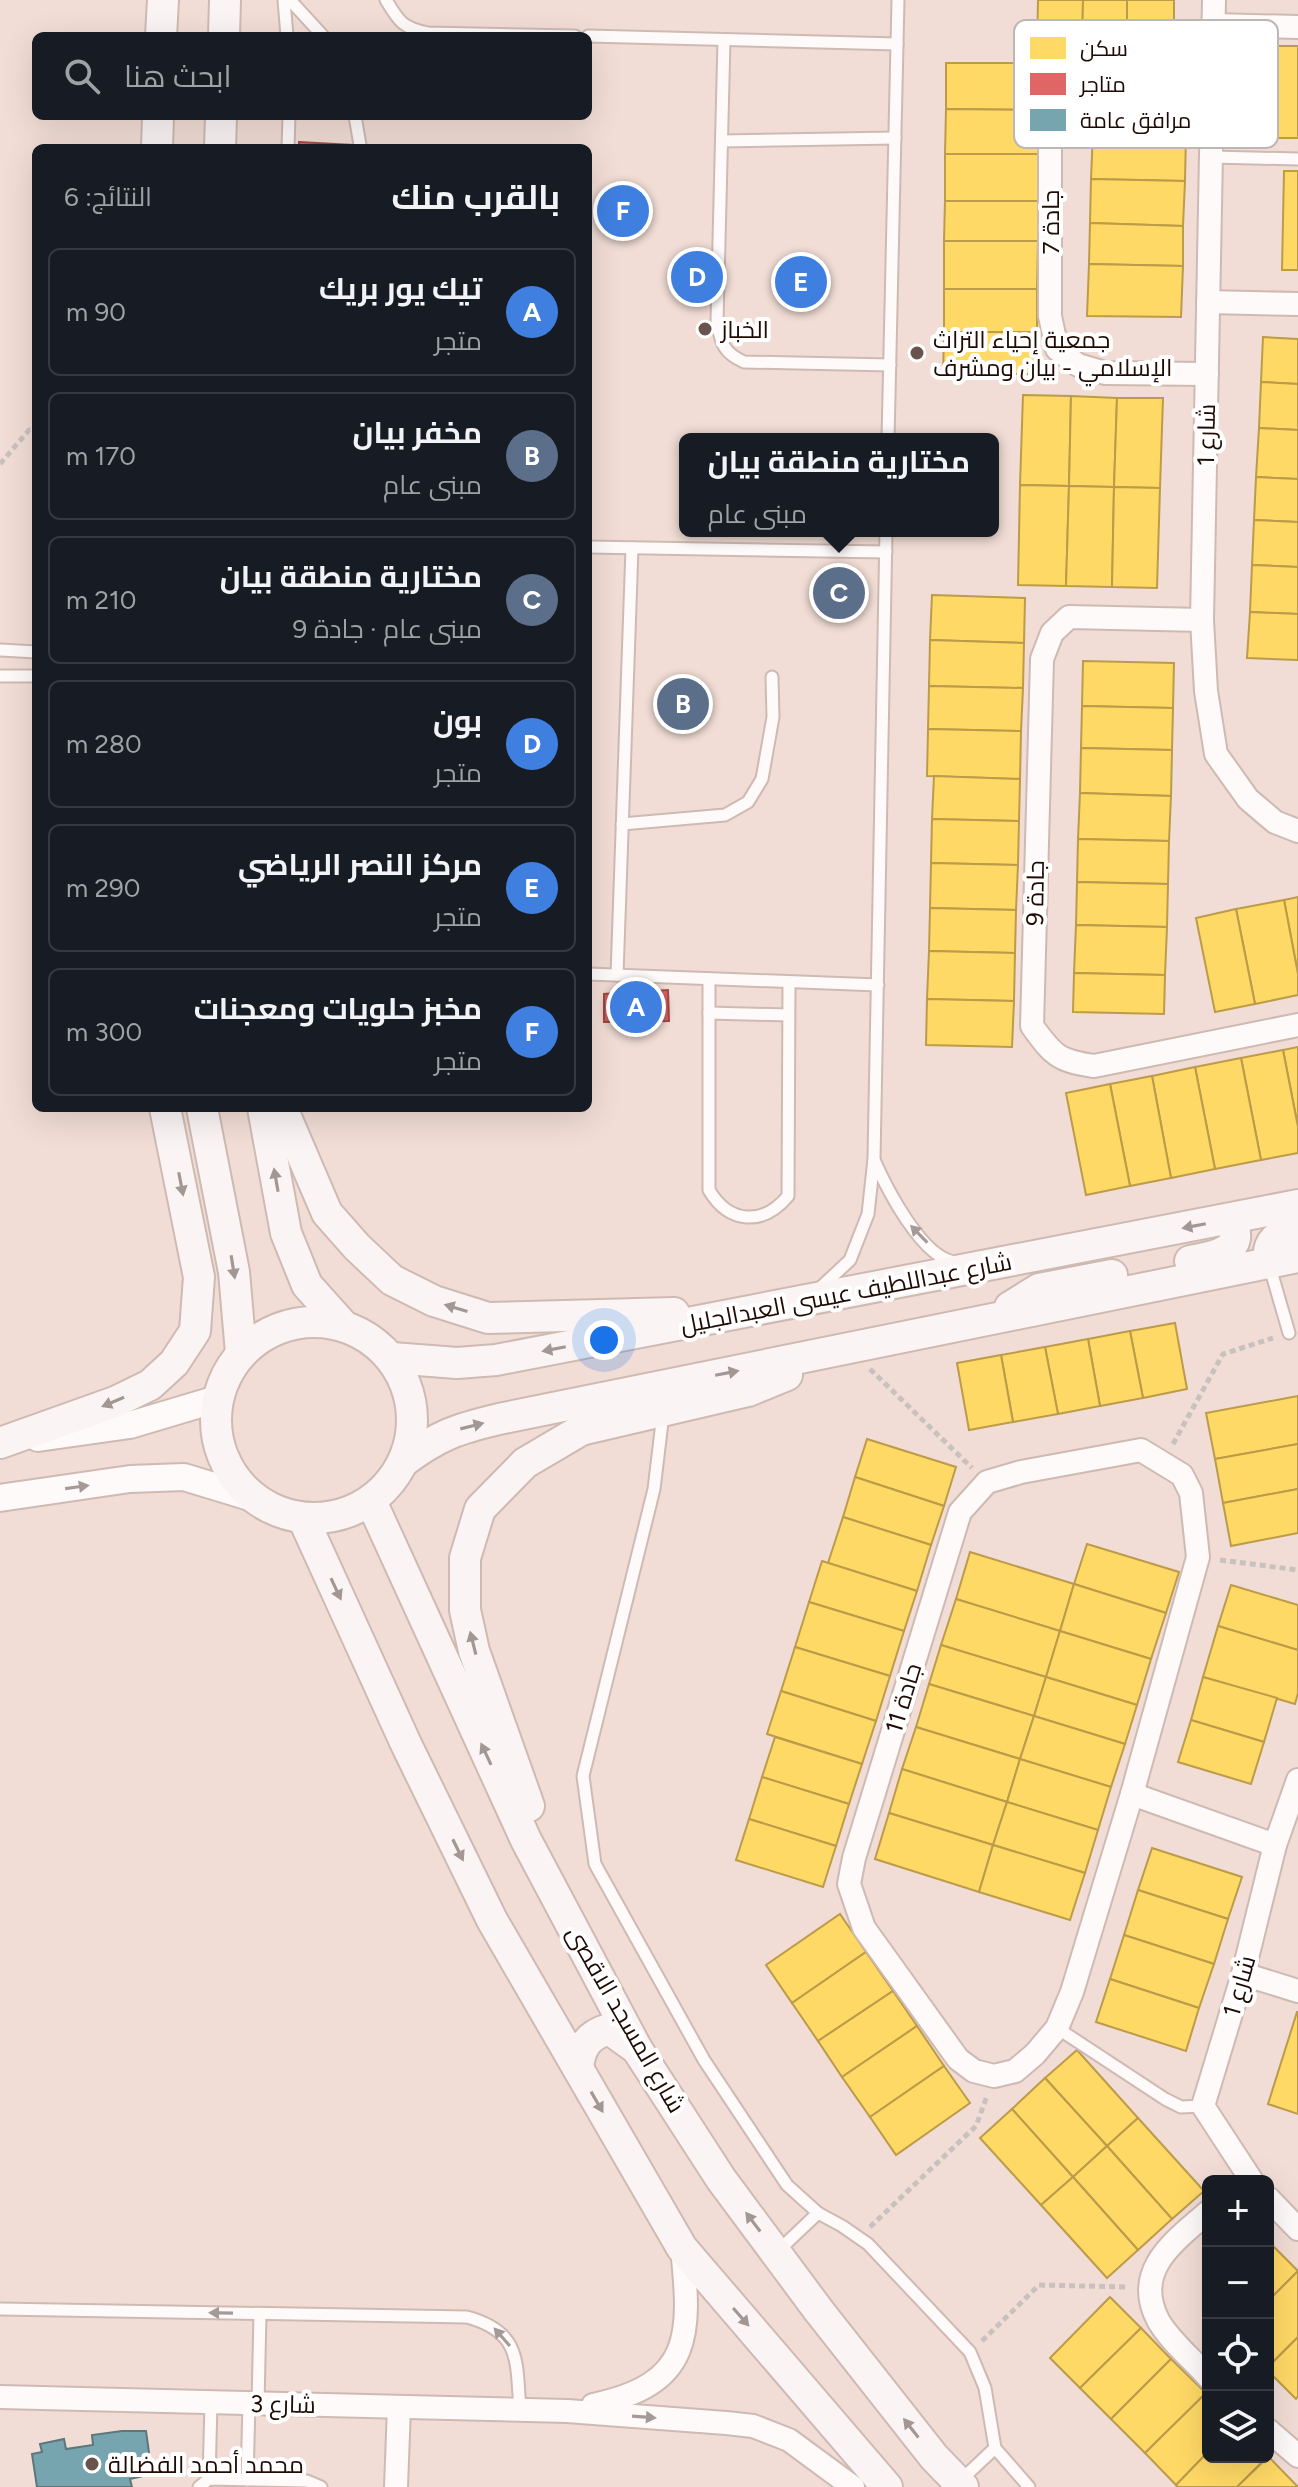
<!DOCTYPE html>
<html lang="ar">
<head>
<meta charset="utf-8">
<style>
  body { margin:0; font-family:Figtree,Cairo,sans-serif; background:#242831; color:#f1f3f6; direction:rtl }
  .controls { position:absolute; right:24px; bottom:24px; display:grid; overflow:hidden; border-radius:12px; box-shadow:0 8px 32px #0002 }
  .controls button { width:72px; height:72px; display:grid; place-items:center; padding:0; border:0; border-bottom:2px solid #363941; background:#171b24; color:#f1f3f6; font:40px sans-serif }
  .you { position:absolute; left:604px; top:1340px; width:28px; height:28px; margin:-20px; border:6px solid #fff; border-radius:50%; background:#1a73e8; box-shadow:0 0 0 12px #1a73e833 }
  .badge { display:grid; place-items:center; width:52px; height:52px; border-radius:50%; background:#b4abaa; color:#fff; font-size:26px; font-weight:700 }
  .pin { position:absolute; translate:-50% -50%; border:4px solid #fff; box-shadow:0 2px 8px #0006 }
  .popup { position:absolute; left:679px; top:433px; width:320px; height:104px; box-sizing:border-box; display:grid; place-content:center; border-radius:12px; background:#171b24; filter:drop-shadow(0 2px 6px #0005); font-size:26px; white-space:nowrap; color:#9ea1a6 }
  .popup b { font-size:30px; color:#f1f3f6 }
  .popup::after { content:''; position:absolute; left:50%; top:100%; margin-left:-16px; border:16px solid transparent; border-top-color:#171b24 }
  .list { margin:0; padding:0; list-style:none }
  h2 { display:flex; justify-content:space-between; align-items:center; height:104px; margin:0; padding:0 32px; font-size:34px }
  h2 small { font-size:26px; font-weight:400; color:#9ea1a6 }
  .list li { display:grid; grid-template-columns:52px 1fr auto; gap:24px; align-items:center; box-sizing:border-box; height:128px; margin:0 16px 16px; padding:0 16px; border:2px solid #363941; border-radius:12px }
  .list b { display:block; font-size:30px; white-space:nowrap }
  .list p { margin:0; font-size:26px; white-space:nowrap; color:#9ea1a6 }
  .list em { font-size:26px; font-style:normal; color:#9ea1a6 }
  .icon { flex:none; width:44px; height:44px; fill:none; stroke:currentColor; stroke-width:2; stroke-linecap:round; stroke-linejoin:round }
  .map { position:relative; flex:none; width:1298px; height:2487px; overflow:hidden; direction:ltr }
  .search { position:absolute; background:#171b24; box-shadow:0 8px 32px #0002; left:32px; top:32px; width:560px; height:88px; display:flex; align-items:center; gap:20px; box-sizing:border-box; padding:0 28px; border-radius:12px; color:#9ea1a6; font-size:30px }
  .panel { position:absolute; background:#171b24; box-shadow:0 8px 32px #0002; left:32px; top:144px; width:560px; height:968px; border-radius:12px; direction:rtl }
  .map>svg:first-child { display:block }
</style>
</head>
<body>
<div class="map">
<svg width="1298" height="2487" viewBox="0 0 1298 2487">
  <rect width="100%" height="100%" fill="#f1ddd5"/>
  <g fill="#ffd966" stroke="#bc9b49" stroke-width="2">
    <polygon points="1038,0 1083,0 1082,52 1037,52"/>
    <polygon points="1083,0 1127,0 1127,52 1082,52"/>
    <polygon points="1127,0 1174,0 1174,53 1127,52"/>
    <polygon points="1278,46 1298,46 1298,138 1275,138"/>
    <polygon points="946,63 1039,63 1039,110 946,109"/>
    <polygon points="946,109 1039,110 1038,154 945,154"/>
    <polygon points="1093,131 1186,133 1185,181 1091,179"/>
    <rect x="945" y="154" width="93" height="47"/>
    <polygon points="1284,171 1298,171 1298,270 1282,270"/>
    <polygon points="1091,179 1185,181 1183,226 1090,223"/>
    <polygon points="945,201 1038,201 1038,241 944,241"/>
    <polygon points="1090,223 1183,226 1183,266 1089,264"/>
    <polygon points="944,241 1038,241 1037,289 944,289"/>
    <polygon points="1089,264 1183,266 1181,317 1087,316"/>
    <rect x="944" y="289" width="93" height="43"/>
    <polygon points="944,332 1037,332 1036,374 943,374"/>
    <polygon points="1263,337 1298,339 1298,384 1261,382"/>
    <polygon points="1261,382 1298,384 1298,430 1259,428"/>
    <polygon points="1023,395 1071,396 1069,486 1020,485"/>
    <polygon points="1071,396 1117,398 1114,487 1069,486"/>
    <polygon points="1117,398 1163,398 1160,488 1114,487"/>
    <polygon points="1259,428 1298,430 1298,479 1256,477"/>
    <polygon points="1256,477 1298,479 1298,522 1254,520"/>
    <polygon points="1020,485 1069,486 1066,586 1018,585"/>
    <polygon points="1069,486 1114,487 1112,587 1066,586"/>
    <polygon points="1114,487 1160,488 1157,588 1112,587"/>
    <polygon points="1254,520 1298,522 1298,567 1252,565"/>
    <polygon points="1252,565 1298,567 1298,614 1250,612"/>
    <polygon points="932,595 1025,598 1024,643 930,640"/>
    <polygon points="1250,612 1298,614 1298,660 1247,658"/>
    <polygon points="930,640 1024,643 1023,688 929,686"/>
    <polygon points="1083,661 1174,663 1173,708 1082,706"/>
    <polygon points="929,686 1023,688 1021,731 928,729"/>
    <polygon points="1082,706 1173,708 1172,750 1081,748"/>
    <polygon points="928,729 1021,731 1020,779 927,776"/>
    <polygon points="1081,748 1172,750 1171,796 1080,793"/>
    <polygon points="934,776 1020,779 1019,821 932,819"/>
    <polygon points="1080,793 1171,796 1169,841 1078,839"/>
    <polygon points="932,819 1019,821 1018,865 931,863"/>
    <polygon points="1078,839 1169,841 1168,884 1077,882"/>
    <polygon points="931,863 1018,865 1016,910 930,908"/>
    <polygon points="1077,882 1168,884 1167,927 1076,925"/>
    <polygon points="1298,897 1298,974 1284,900"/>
    <polygon points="1284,900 1298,974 1298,995 1255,1004 1236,909"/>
    <polygon points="930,908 1016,910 1015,953 929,951"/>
    <polygon points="1236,909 1255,1004 1215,1012 1196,918"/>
    <polygon points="1076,925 1167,927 1165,975 1074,973"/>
    <polygon points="929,951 1015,953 1014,1001 927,999"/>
    <polygon points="1074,973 1165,975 1164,1014 1073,1012"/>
    <polygon points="927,999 1014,1001 1012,1047 926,1045"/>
    <polygon points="1298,1047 1298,1127 1283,1050"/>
    <polygon points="1283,1050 1298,1127 1298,1153 1261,1160 1241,1058"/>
    <polygon points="1241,1058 1261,1160 1215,1169 1195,1067"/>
    <polygon points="1195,1067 1215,1169 1171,1178 1152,1076"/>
    <polygon points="1152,1076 1171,1178 1130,1186 1110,1084"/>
    <polygon points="1110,1084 1130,1186 1086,1195 1066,1093"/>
    <polygon points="1175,1323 1187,1389 1143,1398 1130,1331"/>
    <polygon points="1130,1331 1143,1398 1100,1406 1088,1339"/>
    <polygon points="1088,1339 1100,1406 1058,1414 1045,1347"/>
    <polygon points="1045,1347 1058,1414 1013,1422 1001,1355"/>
    <polygon points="1001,1355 1013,1422 969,1430 957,1363"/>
    <polygon points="1298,1396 1298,1444 1215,1459 1206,1413"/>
    <polygon points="867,1439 956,1467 944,1506 855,1477"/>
    <polygon points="1298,1444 1298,1489 1223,1503 1215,1459"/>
    <polygon points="855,1477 944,1506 931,1545 843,1517"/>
    <polygon points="1298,1489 1298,1533 1231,1546 1223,1503"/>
    <polygon points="843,1517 931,1545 917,1591 828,1563"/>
    <polygon points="1087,1544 1179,1572 1166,1613 1074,1584"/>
    <polygon points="970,1552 1074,1584 1060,1631 956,1599"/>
    <polygon points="822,1561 917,1591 904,1631 809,1602"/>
    <polygon points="1074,1584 1166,1613 1151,1659 1060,1631"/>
    <polygon points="1231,1585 1298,1605 1298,1650 1218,1626"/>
    <polygon points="956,1599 1060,1631 1046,1677 941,1645"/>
    <polygon points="809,1602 904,1631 890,1676 795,1647"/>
    <polygon points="1218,1626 1298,1650 1298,1693 1295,1704 1203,1677"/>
    <polygon points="1060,1631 1151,1659 1137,1705 1046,1677"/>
    <polygon points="941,1645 1046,1677 1034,1716 929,1684"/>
    <polygon points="795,1647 890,1676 876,1721 781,1691"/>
    <polygon points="1046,1677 1137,1705 1125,1744 1034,1716"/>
    <polygon points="1203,1677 1277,1698 1264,1742 1191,1720"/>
    <polygon points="929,1684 1034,1716 1020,1759 916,1727"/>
    <polygon points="781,1691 876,1721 862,1764 767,1734"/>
    <polygon points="1034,1716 1125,1744 1111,1787 1020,1759"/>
    <polygon points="1191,1720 1264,1742 1251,1784 1178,1762"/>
    <polygon points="916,1727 1020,1759 1007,1802 902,1769"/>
    <polygon points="775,1737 862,1764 849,1804 762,1777"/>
    <polygon points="1020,1759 1111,1787 1098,1830 1007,1802"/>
    <polygon points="902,1769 1007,1802 993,1845 889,1813"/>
    <polygon points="762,1777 849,1804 836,1846 749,1819"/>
    <polygon points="1007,1802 1098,1830 1085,1873 993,1845"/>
    <polygon points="889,1813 993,1845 979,1892 875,1859"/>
    <polygon points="749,1819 836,1846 823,1887 736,1860"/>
    <polygon points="993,1845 1085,1873 1070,1920 979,1892"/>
    <polygon points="1152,1848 1242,1877 1228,1919 1138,1890"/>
    <polygon points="1138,1890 1228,1919 1214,1964 1124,1935"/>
    <polygon points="840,1914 866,1952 792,2003 766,1965"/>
    <polygon points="1124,1935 1214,1964 1199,2008 1110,1979"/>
    <polygon points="866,1952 893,1991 818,2041 792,2003"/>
    <polygon points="1110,1979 1199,2008 1186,2051 1096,2022"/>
    <polygon points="893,1991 917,2026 842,2077 818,2041"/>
    <polygon points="1297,2012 1298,2012 1298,2114 1268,2104"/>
    <polygon points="917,2026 944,2066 870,2117 842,2077"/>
    <polygon points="1077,2050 1138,2118 1107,2146 1045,2078"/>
    <polygon points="944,2066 970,2103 896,2155 870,2117"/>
    <polygon points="1045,2078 1107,2146 1073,2177 1012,2109"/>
    <polygon points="1012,2109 1073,2177 1041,2205 980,2138"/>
    <polygon points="1138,2118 1204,2191 1172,2219 1107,2146"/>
    <polygon points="1107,2146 1172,2219 1138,2250 1073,2177"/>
    <polygon points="1073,2177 1138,2250 1107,2278 1041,2205"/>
    <polygon points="1268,2241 1298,2271 1268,2301"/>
    <polygon points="1298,2271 1298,2337 1268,2367 1268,2301"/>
    <polygon points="1110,2297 1141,2328 1080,2388 1050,2358"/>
    <polygon points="1141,2328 1171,2359 1111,2419 1080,2388"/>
    <polygon points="1298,2337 1298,2396 1296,2399 1268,2371 1268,2367"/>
    <polygon points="1171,2359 1206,2393 1145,2453 1111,2419"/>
    <polygon points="1206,2393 1208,2396 1208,2452 1176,2485 1145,2453"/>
    <polygon points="1208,2452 1208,2457 1267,2457 1237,2487 1178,2487 1176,2485"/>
    <polygon points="1268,2456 1298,2487 1237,2487 1268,2457"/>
  </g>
  <g fill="#e06666" stroke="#a64b49" stroke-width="2">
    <polygon points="299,142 408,148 299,148"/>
    <polygon points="668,990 669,1021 604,1022 604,994"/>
  </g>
  <polygon fill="#76a5af" stroke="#5c777c" stroke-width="2" points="122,2431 146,2431 152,2474 130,2479 132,2487 37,2487 32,2454 42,2452 40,2444 64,2439 66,2449 93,2445 92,2435"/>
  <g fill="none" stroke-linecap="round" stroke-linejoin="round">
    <defs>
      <g id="service">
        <polyline points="284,0 287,36"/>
        <polyline points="290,0 323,36"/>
        <path d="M386 0C399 22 403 28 428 33L575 36"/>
        <polyline points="588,36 897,44"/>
        <path d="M724 40 717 322C721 344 724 353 744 362L890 365"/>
        <polyline points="355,116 360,145"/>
        <polyline points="722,141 895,138"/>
        <polyline points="288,148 289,116"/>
        <polyline points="1211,157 1298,159"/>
        <polyline points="888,439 898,0"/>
        <polyline points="588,547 886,552"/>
        <polyline points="1,650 36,652"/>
        <polyline points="0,676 36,676"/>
        <polyline points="622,824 725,815 748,802 762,779 773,717 772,677"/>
        <polyline points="588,974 878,985"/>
        <polyline points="617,975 632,548"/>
        <path d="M709 979V1190C729 1224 763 1226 788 1196L789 982"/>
        <polyline points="709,1013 788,1015"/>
        <path d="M874 1160C887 1189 922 1258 955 1262"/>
        <polyline points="1269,1264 1289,1333"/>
        <polyline points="819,1289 850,1260 868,1214 874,1159 886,531"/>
        <polyline points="663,1414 654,1489 583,1776 595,1864 704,2060 787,2185 818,2213 842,2226 868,2244 970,2352 985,2388 995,2448 1029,2487"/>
        <polyline points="1057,2028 1165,2099 1181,2107 1203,2106"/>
        <polyline points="778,2251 818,2213"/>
        <path d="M0 2309 467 2317C522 2332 516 2362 520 2410"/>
        <polyline points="258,2403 260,2314"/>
        <polyline points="209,2479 211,2403"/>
        <polyline points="247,2480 249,2403"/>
        <polyline points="960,2481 995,2448"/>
        <polyline points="199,2487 209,2479 307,2481 321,2487"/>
      </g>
      <g id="minor">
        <polyline points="1214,0 1202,620 1206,691 1216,754 1248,799 1275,822 1298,831"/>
        <polyline points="1213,25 1298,27"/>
        <polyline points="1208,302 1298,304"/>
        <path d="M1207 374 1105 373 1078 365 1057 349 1050 316V130C1058 110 1063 92 1081 79L1212 80"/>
        <path d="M1202 620 1069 617 1052 633 1042 659 1032 1026C1053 1055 1058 1061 1094 1066L1298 1025"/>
        <polygon points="1141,1450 1182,1475 1191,1493 1198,1557 1132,1794 1072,1992 1057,2028 1035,2054 1015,2071 994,2076 974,2071 958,2059 864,1928 849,1884 854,1858 960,1512 987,1482 1021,1472"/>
        <polyline points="1132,1794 1275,1845"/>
        <polyline points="1243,1974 1298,1991"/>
        <polyline points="1252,2181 1203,2106 1243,1974 1275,1845 1298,1780"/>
        <polyline points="1268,2198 1298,2229"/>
        <path d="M1208 2212C1175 2241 1132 2270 1158 2320 1168 2339 1193 2360 1208 2377"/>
        <polyline points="0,2397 567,2411 726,2423 753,2426 789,2440 853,2487"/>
        <path d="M593 2405C693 2384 691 2335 682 2248"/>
        <polyline points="1268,2430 1298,2456"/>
        <polyline points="396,2487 399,2407"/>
      </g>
      <g id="tertiary">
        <polyline points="38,1438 130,1425 217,1399"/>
        <polyline points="0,1498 130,1479 184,1477 253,1498"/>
      </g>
      <g id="secondary">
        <polyline points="161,36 163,0"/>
        <polyline points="224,36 225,0"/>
        <polyline points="157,148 158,116"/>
        <polyline points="220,148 221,116"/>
        <polyline points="202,1108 234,1272 241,1353"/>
        <polyline points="263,1108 286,1233 307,1285 342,1324"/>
        <polyline points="282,1108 327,1213 357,1247 392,1280 434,1301 488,1318 674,1313"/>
        <path d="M1190 1261C1213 1257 1250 1251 1229 1219"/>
        <path d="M1269 1263C1266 1240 1278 1234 1298 1230"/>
        <polyline points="1010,1307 1039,1289 1112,1275"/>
        <circle cx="314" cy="1420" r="98"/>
        <polyline points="392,1358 457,1363 496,1360 1298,1205"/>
        <polyline points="0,1443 115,1402 150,1385 174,1363 195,1331 199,1277 165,1108"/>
        <path d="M404 1461C439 1435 457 1429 499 1419L1298 1257"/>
        <polyline points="371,1501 526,1840 637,2049 721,2179 819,2311 934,2457 963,2487"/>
        <polyline points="303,1518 406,1744 492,1920 682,2248 887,2487"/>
        <polyline points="529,1806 474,1651 465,1610 465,1558 480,1509 525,1463 581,1430 748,1391 787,1375"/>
        <path d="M578 2068C580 2047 588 2035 609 2029L637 2049"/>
      </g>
    </defs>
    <use href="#service" stroke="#cebab2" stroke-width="15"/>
    <use href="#minor" stroke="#cebab2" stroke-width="26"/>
    <use href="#tertiary" stroke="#cebab2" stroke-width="30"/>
    <use href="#secondary" stroke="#cebab2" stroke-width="34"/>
    <g stroke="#c8c1be" stroke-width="5" stroke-dasharray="6 4" stroke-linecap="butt">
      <polyline points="0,464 29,430 36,431"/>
      <polyline points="870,1369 972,1468"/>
      <polyline points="1173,1444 1223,1354 1273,1338"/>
      <polyline points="1220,1560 1298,1570"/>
      <polyline points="870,2227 976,2126 987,2096"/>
      <polyline points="982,2341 1039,2285 1129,2287"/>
    </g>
    <use href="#service" stroke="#fdfaf9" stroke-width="11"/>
    <use href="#minor" stroke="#fdfaf9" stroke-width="22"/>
    <use href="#tertiary" stroke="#fdfaf9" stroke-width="26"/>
    <use href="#secondary" stroke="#faf5f4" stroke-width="30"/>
  </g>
  <defs><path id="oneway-solid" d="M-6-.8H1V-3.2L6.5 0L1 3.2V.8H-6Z" transform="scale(2)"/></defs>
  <g fill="#a39794">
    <use href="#oneway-solid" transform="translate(276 1180) rotate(-100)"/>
    <use href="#oneway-solid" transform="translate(181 1184) rotate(79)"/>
    <use href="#oneway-solid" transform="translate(1194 1226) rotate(169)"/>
    <use href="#oneway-solid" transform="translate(233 1267) rotate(81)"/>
    <use href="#oneway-solid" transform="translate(456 1308) rotate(-163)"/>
    <use href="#oneway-solid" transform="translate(554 1349) rotate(169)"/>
    <use href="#oneway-solid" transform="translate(727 1373) rotate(-11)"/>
    <use href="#oneway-solid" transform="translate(113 1402) rotate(157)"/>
    <use href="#oneway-solid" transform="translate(472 1426) rotate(-14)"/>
    <use href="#oneway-solid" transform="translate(336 1589) rotate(65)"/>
    <use href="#oneway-solid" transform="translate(473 1643) rotate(-104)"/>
    <use href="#oneway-solid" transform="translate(486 1754) rotate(-115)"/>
    <use href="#oneway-solid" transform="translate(458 1850) rotate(64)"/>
    <use href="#oneway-solid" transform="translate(597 2102) rotate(60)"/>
    <use href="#oneway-solid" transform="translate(753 2222) rotate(-127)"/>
    <use href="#oneway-solid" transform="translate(741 2317) rotate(49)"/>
    <use href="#oneway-solid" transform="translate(911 2428) rotate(-128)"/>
  </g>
  <g fill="#a59a97">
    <use href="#oneway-solid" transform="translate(919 1234) rotate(-134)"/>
    <use href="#oneway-solid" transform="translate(77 1487) rotate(-8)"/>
    <use href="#oneway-solid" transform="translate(221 2313) rotate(-179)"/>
    <use href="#oneway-solid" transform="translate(502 2337) rotate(-131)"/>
    <use href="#oneway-solid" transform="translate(644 2417) rotate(4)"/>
  </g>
  <g fill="#69544d" stroke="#fff" stroke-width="3">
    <circle cx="705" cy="329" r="8"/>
    <circle cx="917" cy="353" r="8"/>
    <circle cx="92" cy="2464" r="8"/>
  </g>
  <g text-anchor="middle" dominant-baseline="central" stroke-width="8" stroke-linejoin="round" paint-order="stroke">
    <g font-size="24" fill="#200b04" stroke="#fff">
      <text transform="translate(1050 222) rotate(-90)">جادة 7</text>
      <text transform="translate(1206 435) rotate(-89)">شارع 1</text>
      <text transform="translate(1035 893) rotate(-89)">جادة 9</text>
      <text transform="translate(846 1293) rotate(-11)">شارع عبداللطيف عيسى العبدالجليل</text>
      <text transform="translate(903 1698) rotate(-73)">جادة 11</text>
      <text transform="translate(1239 1986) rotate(-74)">شارع 1</text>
      <text transform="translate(626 2019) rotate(60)">شارع المسجد الاقصى</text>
      <text transform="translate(283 2404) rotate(1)">شارع 3</text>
    </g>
    <g font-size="24" fill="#200b04" stroke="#fff" text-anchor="start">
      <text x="721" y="329">الخباز</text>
      <text x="933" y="339">جمعية إحياء التراث<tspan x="933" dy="28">الإسلامي - بيان ومشرف</tspan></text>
      <text x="108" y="2464">محمد أحمد الفضالة</text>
    </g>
  </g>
  <rect x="1014" y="20" width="264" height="128" rx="12" fill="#fff" stroke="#bcb6b4" stroke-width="2"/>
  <rect x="1030" y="37" width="36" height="22" fill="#ffd966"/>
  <rect x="1030" y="73" width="36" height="22" fill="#e06666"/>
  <rect x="1030" y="109" width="36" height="22" fill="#76a5af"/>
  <g font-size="22" fill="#200b04">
    <text x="1080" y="56">سكن</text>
    <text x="1080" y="92">متاجر</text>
    <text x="1080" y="128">مرافق عامة</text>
  </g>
</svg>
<div class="controls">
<button>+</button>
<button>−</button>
<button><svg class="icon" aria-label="locate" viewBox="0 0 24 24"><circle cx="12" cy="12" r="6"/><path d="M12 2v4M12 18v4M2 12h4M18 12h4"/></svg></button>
<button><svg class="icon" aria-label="layers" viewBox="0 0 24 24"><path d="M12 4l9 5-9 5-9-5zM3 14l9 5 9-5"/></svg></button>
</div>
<div class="you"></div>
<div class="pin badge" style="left:636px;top:1007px;background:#3f7fe0">A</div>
<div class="pin badge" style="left:683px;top:704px;background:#5c6f8a">B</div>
<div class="pin badge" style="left:839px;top:593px;background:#5c6f8a">C</div>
<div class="popup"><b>مختارية منطقة بيان</b>مبنى عام</div>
<div class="pin badge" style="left:697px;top:277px;background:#3f7fe0">D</div>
<div class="pin badge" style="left:801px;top:282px;background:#3f7fe0">E</div>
<div class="pin badge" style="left:623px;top:211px;background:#3f7fe0">F</div>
<div class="search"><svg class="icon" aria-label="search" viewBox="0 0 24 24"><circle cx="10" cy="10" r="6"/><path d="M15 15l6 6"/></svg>ابحث هنا</div>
<section class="panel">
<h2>بالقرب منك<small>النتائج: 6</small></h2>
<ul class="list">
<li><span class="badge" style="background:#3f7fe0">A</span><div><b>تيك يور بريك</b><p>متجر</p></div><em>90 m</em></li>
<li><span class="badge" style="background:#5c6f8a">B</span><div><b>مخفر بيان</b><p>مبنى عام</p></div><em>170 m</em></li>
<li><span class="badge" style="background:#5c6f8a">C</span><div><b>مختارية منطقة بيان</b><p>مبنى عام · جادة 9</p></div><em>210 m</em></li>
<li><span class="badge" style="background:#3f7fe0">D</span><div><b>بون</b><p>متجر</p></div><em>280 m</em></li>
<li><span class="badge" style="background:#3f7fe0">E</span><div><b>مركز النصر الرياضي</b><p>متجر</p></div><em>290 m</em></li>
<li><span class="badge" style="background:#3f7fe0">F</span><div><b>مخبز حلويات ومعجنات</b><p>متجر</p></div><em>300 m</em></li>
</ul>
</section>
</div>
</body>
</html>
